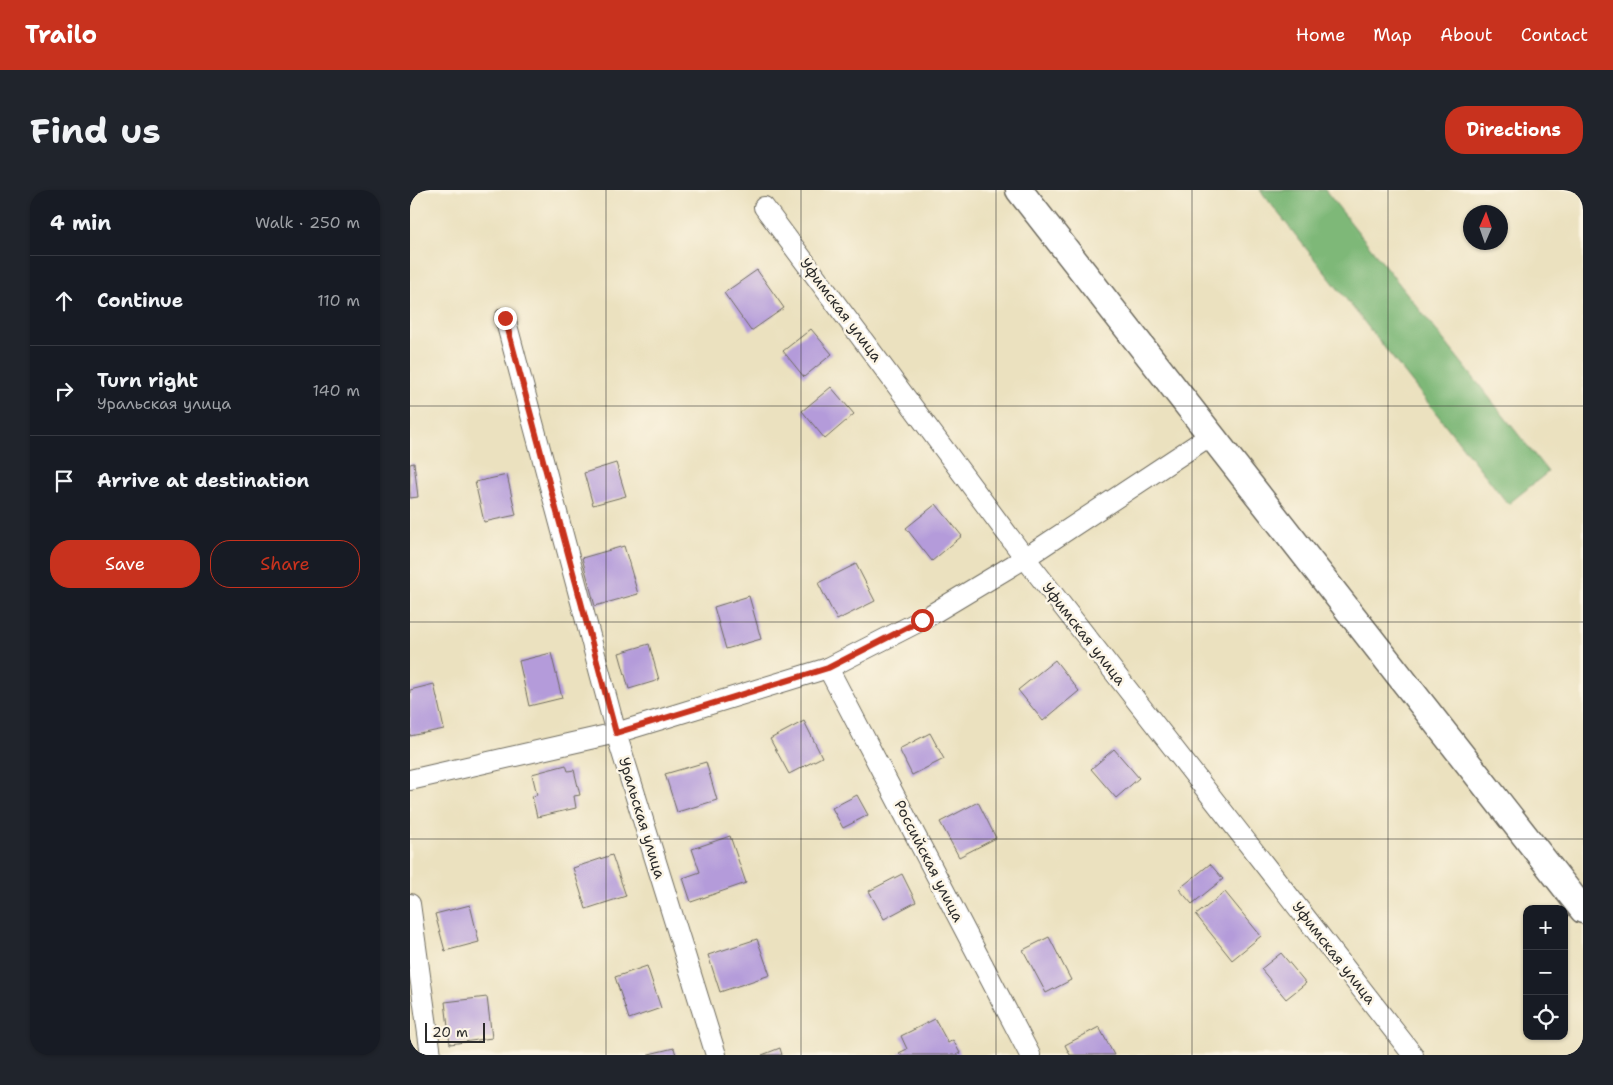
<!DOCTYPE html>
<html lang="en">
<head>
<meta charset="utf-8">
<style>
  body { margin:0; font-family:"Shantell Sans",sans-serif; background:#20242c; color:#f1f3f6 }
  .controls { position:absolute; right:15px; bottom:15px; display:grid; overflow:hidden; border-radius:10px; box-shadow:0 1px 4px #0004 }
  .controls button { width:45px; height:45px; display:grid; place-items:center; padding:0; border:0; border-bottom:1px solid #363941; background:#171b24; color:#f1f3f6; font:25px sans-serif }
  .compass { position:absolute; left:1053px; top:15px; width:45px; height:45px; border-radius:50%; background:#171b24; box-shadow:0 1px 4px #0004; rotate:2deg }
  .scale { position:absolute; left:15px; bottom:12px; width:60px; box-sizing:border-box; padding-left:5px; border:2px solid #2b2b2b; border-top:0; font-size:14px; line-height:18px; white-space:nowrap; color:#2b2b2b; -webkit-text-stroke:4px #fcf5e5; paint-order:stroke }
  .stop { position:absolute; width:15px; height:15px; margin:-11px; border:4px solid #c8321e; border-radius:50%; background:#fff }
  .stop.end { background:#c8321e; border-color:#fff; box-shadow:0 1px 5px #0008 }
  .list { margin:0; padding:0; list-style:none }
  h2 { display:flex; justify-content:space-between; align-items:center; height:65px; margin:0; padding:0 20px; font-size:21px }
  h2 small { font-size:16px; font-weight:400; color:#9ea1a6 }
  .list li { display:grid; grid-template-columns:32px 1fr auto; gap:15px; align-items:center; box-sizing:border-box; height:90px; padding:0 20px; border-top:1px solid #363941 }
  .list b { display:block; font-size:19px; white-space:nowrap }
  .list p { margin:0; font-size:16px; white-space:nowrap; color:#9ea1a6 }
  .list em { font-size:16px; font-style:normal; color:#9ea1a6 }
  .actions { display:flex; gap:10px; padding:15px 20px }
  .actions a { flex:1; padding:11px 0; border:1px solid #c8321e; border-radius:20px; text-align:center; font-size:18px; color:#c8321e }
  .actions .main { background:#c8321e; color:#fff }
  .icon { flex:none; width:28px; height:28px; fill:none; stroke:currentColor; stroke-width:2; stroke-linecap:round; stroke-linejoin:round }
  .map { position:relative; flex:none; width:1173px; height:865px; overflow:hidden; border-radius:20px }
  header { display:flex; align-items:center; gap:30px; box-sizing:border-box; height:70px; padding:0 25px; background:#c8321e; color:#fff }
  header strong { font-size:24px }
  nav { display:flex; gap:28px; margin-inline-start:auto; font-size:18px }
  .intro { display:flex; align-items:center; justify-content:space-between; box-sizing:border-box; height:120px; padding:0 30px }
  h1 { margin:0; font-size:35px }
  .button { padding:12px 22px; border-radius:20px; background:#c8321e; color:#fff; font-size:18px; font-weight:700 }
  main { display:flex; gap:30px; padding:0 30px }
  aside { flex:1; background:#171b24; border-radius:20px; box-shadow:0 1px 4px #0004 }
  .map>svg:first-child { display:block }
</style>
</head>
<body>
<header>
<strong>Trailo</strong>
<nav><a>Home</a><a>Map</a><a>About</a><a>Contact</a></nav>
</header>
<div class="intro"><h1>Find us</h1><a class="button">Directions</a></div>
<main>
<aside>
<h2>4 min<small>Walk · 250 m</small></h2>
<ul class="list">
<li><svg class="icon" aria-label="ahead" viewBox="0 0 24 24"><path d="M12 20V5M6 11l6-6 6 6"/></svg><div><b>Continue</b></div><em>110 m</em></li>
<li><svg class="icon" aria-label="right" viewBox="0 0 24 24"><path d="M7 20v-9h11M14 6l5 5-5 5"/></svg><div><b>Turn right</b><p>Уральская улица</p></div><em>140 m</em></li>
<li><svg class="icon" aria-label="arrive" viewBox="0 0 24 24"><path d="M6 21V4h12l-3 4 3 4H6"/></svg><div><b>Arrive at destination</b></div></li>
</ul>
<div class="actions"><a class="main">Save</a><a>Share</a></div>
</aside>
<div class="map">
<svg width="1173" height="865" viewBox="0 0 1173 865">
  <rect width="100%" height="100%" fill="#fcf5e5"/>
  <filter id="ink" filterUnits="userSpaceOnUse"><feTurbulence type="fractalNoise" baseFrequency=".02" numOctaves="2"/><feDisplacementMap in="SourceGraphic" scale="10" xChannelSelector="R" yChannelSelector="G"/><feConvolveMatrix kernelMatrix="1 2 1 2 8 2 1 2 1" color-interpolation-filters="sRGB"/></filter>
  <filter id="wash" filterUnits="userSpaceOnUse"><feTurbulence type="fractalNoise" baseFrequency=".0096" numOctaves="4" result="noise"/><feDisplacementMap in="SourceGraphic" scale="20" xChannelSelector="R" yChannelSelector="G"/><feGaussianBlur stdDeviation="1.12" result="paint"/><feColorMatrix in="noise" values="0 0 0 0 0 0 0 0 0 0 0 0 0 0 0 0 0 1.4 0 .05"/><feComposite in="paint" operator="in"/></filter>
  <g filter="url(#wash)">
    <rect width="100%" height="100%" fill="#ebe1bf"/>
    <polygon fill="#7eb878" stroke="#547252" points="850,0 915,0 1138,282 1098,314"/>
    <g id="blocks">
      <g fill="#b49bda">
        <polygon points="347,80 374,118 341,141 314,103"/>
        <polygon points="401,139 422,164 394,187 373,161"/>
        <polygon points="421,197 444,224 415,249 392,221"/>
        <polygon points="4,273 8,307 0,308 0,274"/>
        <polygon points="206,273 216,306 183,315 174,283"/>
        <polygon points="97,285 106,325 74,332 65,292"/>
        <polygon points="526,314 552,346 522,371 496,338"/>
        <polygon points="214,356 228,404 185,416 172,368"/>
        <polygon points="446,374 465,411 427,430 408,393"/>
        <polygon points="339,406 351,449 316,459 304,417"/>
        <polygon points="239,454 249,490 219,499 209,463"/>
        <polygon points="141,463 152,508 119,516 109,471"/>
        <polygon points="645,470 669,501 633,531 608,500"/>
        <polygon points="24,494 34,539 0,546 0,500"/>
        <polygon points="394,531 412,567 379,584 360,549"/>
        <polygon points="520,543 534,569 502,585 489,559"/>
        <polygon points="704,559 729,588 706,608 681,579"/>
        <polygon points="296,572 307,610 267,622 255,584"/>
        <polygon points="156,575 158,581 164,580 170,605 164,606 166,618 127,627 122,606 127,605 122,584"/>
        <polygon points="447,605 458,625 433,638 422,618"/>
        <polygon points="568,612 586,648 549,667 530,632"/>
        <polygon points="320,646 336,693 281,712 273,688 290,682 282,659"/>
        <polygon points="202,665 216,706 176,719 163,678"/>
        <polygon points="800,674 813,689 782,714 769,699"/>
        <polygon points="492,684 506,712 474,729 459,701"/>
        <polygon points="815,702 851,746 822,770 786,725"/>
        <polygon points="60,715 69,752 35,761 25,724"/>
        <polygon points="639,747 661,790 636,803 613,760"/>
        <polygon points="347,749 360,785 310,802 298,765"/>
        <polygon points="871,763 896,793 876,809 851,779"/>
        <polygon points="237,776 251,818 219,829 205,787"/>
        <polygon points="77,807 82,848 40,854 35,812"/>
        <polygon points="525,829 538,853 543,850 550,863 546,865 490,865 489,863 497,859 491,846"/>
        <polygon points="689,837 704,865 660,865 655,855"/>
        <polygon points="264,858 266,865 239,865 239,864"/>
        <polygon points="370,858 372,865 352,865"/>
      </g>
    </g>
  </g>
  <g filter="url(#ink)">
    <use href="#blocks" fill-opacity="0" stroke="#6e6b5f" stroke-width="1"/>
    <g fill="none" stroke-linecap="round" stroke-linejoin="round">
      <defs>
        <g id="minor">
          <polyline points="354,17 615,368 1003,865"/>
          <polyline points="95,128 206,543 306,865"/>
          <polyline points="418,478 620,865"/>
          <polyline points="0,590 206,543 418,478 512,430 615,368 801,245"/>
          <polyline points="0,714 21,865"/>
        </g>
        <polyline id="major" points="609,0 1173,720"/>
      </defs>
      <use href="#minor" stroke="#6e6b5f" stroke-width="22"/>
      <use href="#major" stroke="#6e6b5f" stroke-width="29"/>
      <use href="#minor" stroke="#fff" stroke-width="20"/>
      <use href="#major" stroke="#fff" stroke-width="26"/>
    </g>
  </g>
  <g fill="none" stroke-linecap="round" stroke-linejoin="round" filter="url(#ink)">
    <polyline stroke="#c8321e" stroke-width="6" points="95,128 206,543 418,478 512,430"/>
  </g>
  <path fill="none" stroke="#2b2b2b" stroke-width="1" stroke-opacity="0.55" d="M196 0V865M391 0V865M586 0V865M782 0V865M978 0V865M0 216H1173M0 432H1173M0 649H1173"/>
  <g text-anchor="middle" dominant-baseline="central" stroke-width="5" stroke-linejoin="round" paint-order="stroke">
    <g font-size="15" fill="#2b2b2b" stroke="#fcf5e5">
      <text transform="translate(431 120) rotate(53)">Уфимская улица</text>
      <text transform="translate(674 444) rotate(52)">Уфимская улица</text>
      <text transform="translate(232 628) rotate(73)">Уральская улица</text>
      <text transform="translate(519 671) rotate(63)">Российская улица</text>
      <text transform="translate(924 763) rotate(52)">Уфимская улица</text>
    </g>
  </g>
</svg>
<div class="controls">
<button>+</button>
<button>−</button>
<button><svg class="icon" aria-label="locate" viewBox="0 0 24 24"><circle cx="12" cy="12" r="6"/><path d="M12 2v4M12 18v4M2 12h4M18 12h4"/></svg></button>
</div>
<svg class="compass" viewBox="-18 -18 36 36"><path d="M0-13l5 13h-10z" fill="#e53935"/><path d="M0 13l5-13h-10z" fill="#9ea1a6"/></svg>
<div class="scale">20 m</div>
<div class="stop" style="left:512px;top:430px"></div>
<div class="stop end" style="left:95px;top:128px"></div>
</div>
</main>
</body>
</html>
